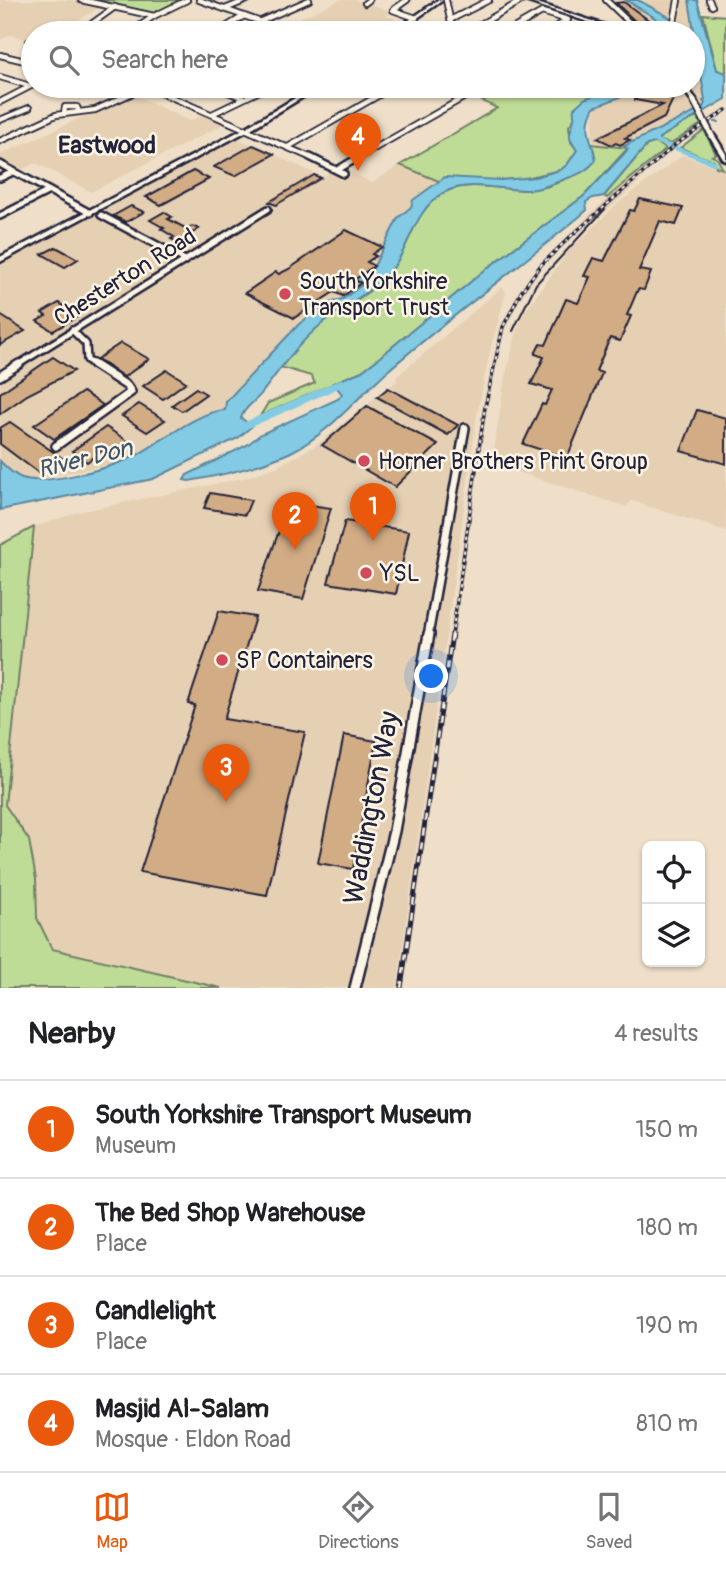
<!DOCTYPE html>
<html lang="en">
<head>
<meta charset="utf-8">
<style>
  body { margin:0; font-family:Pangolin,sans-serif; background:#f6f6f6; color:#202124 }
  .controls { position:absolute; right:21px; bottom:21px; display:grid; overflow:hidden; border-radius:10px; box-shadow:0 2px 5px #0004 }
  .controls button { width:63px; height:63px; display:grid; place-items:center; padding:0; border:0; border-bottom:2px solid #e0e0e0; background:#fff; color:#202124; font:35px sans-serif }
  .you { position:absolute; left:432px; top:677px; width:24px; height:24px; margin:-18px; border:5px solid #fff; border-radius:50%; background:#1a73e8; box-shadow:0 0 0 10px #1a73e833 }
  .badge { display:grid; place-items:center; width:46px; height:46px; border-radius:50%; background:#ea580c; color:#fff; font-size:23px; font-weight:700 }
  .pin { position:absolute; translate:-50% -58px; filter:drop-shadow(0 2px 4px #0008) }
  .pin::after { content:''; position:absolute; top:37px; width:24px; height:21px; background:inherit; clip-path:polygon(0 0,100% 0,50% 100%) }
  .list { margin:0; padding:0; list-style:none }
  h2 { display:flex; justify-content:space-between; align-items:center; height:91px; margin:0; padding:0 28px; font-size:30px }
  h2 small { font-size:23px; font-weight:400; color:#757577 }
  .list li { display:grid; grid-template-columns:46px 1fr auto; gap:21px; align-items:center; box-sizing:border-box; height:98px; padding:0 28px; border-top:2px solid #e0e0e0 }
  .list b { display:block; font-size:26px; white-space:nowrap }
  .list p { margin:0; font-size:23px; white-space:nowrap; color:#757577 }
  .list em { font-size:23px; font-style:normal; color:#757577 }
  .icon { flex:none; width:38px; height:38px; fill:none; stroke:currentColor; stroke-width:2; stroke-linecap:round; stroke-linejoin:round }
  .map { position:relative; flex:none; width:726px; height:988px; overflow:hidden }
  .search { position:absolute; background:#fff; box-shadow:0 2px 5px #0004; left:21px; right:21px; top:21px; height:77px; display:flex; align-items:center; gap:18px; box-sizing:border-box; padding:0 24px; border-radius:38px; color:#757577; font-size:26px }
  .sheet { height:483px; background:#fff }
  nav { display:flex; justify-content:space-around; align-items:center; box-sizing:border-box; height:98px; border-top:2px solid #e0e0e0; background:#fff; font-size:19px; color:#757577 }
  nav a { display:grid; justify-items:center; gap:4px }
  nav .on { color:#ea580c }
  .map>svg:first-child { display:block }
</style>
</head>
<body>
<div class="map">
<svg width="726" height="988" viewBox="0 0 726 988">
  <rect width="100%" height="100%" fill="#efdfc8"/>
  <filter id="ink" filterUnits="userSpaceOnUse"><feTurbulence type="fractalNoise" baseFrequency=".0143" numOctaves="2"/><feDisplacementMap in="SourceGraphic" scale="14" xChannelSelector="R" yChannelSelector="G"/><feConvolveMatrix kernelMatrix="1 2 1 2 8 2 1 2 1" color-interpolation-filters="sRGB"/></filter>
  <g filter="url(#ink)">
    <g fill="#e6d0b4">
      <polygon points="0,0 73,0 102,6 58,33 33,33 32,41 10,35 0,40 0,26 3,24 0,23"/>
      <polygon points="340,0 355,0 388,10 391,12 386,16 396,18 373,33 329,33 293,21"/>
      <polygon points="604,0 689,0 702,74 705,103 702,108 624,146 595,146 592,137 594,111 600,104 629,95 640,86 693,86 693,33 639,33"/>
      <polygon points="132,94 190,121 205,114 226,123 91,192 36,163 17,172 0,162 0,155"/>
      <polygon points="235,137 323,177 339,166 372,183 400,165 441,182 413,200 412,207 398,218 372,270 357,280 364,284 344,298 312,314 299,324 234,393 225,410 211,412 174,430 136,456 112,464 39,479 21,478 13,473 0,461 0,265"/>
      <polygon points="683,155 716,167 726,168 726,531 631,501 627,507 492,464 505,377 517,330 525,311 568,252 617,204"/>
      <polygon points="637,173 645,176 593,223 584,220"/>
      <polygon points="502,287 506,292 490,351 477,415 397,988 221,988 52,949 37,918 36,879 5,805 34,527 78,512 244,478 276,467 315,446 398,380 395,378"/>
    </g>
    <g fill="#bedc95" stroke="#707f68" stroke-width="2">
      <polygon points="91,0 185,0 158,14"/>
      <polygon points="703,14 726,16 726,73 717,70"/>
      <polygon points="511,86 617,86 591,96 569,126 571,142 577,150 567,165 560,170 522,179 441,182 400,165 497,108 482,101"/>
      <polygon points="698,117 701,124 671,144 657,140 687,121"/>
      <polygon points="704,130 716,154 712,156 717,158 723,169 716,167 714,161 680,148"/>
      <polygon points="655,142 666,149 607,198 604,196 647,145"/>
      <path d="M591 144 628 148 584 196 485 270 374 362 362 371 260 416 268 403 315 383 311 376 280 367C292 350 308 334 325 321 346 305 371 294 389 273 411 248 413 206 447 191 484 176 526 202 563 180 574 173 584 160 594 151Z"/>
      <polygon points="34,527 5,805 29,840 36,879 37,918 52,949 221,988 0,988 0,545"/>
    </g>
    <g fill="#83cbe4" stroke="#5c87a0" stroke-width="2">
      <polygon points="626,0 638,0 671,18 666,33 652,33 657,23 655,18"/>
      <path d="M689 0H697L717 70 726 73V99L659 138V142L647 145 604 196 593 198 586 202 587 210 579 217C515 270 447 319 384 374 355 400 327 435 291 452 259 467 224 475 189 481L184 480 187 475 247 445 261 434 338 399 342 394 333 383 362 371 374 362 485 270 584 196 623 155 628 149 624 146 702 109 705 103 703 101 705 100Z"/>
      <path d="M617 86H639L631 93 594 107C582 128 592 140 596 160 587 171 578 175 565 179 553 184 542 189 529 190 503 191 470 179 445 192 412 210 411 249 388 274 369 294 345 305 324 322 298 343 281 368 261 394 255 402 244 407 241 418L252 426 238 438 153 479 0 510V461C6 467 13 475 22 478 47 486 115 467 139 454 160 442 201 410 225 410L226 402 234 393 299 324 325 305 344 298 363 284 356 279 372 270 398 218 411 207 413 200 445 177 501 180 535 177 560 170 567 165 577 150C566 135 570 134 574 119 575 115 573 112 574 108L584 99Z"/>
    </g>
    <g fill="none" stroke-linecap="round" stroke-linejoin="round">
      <polyline stroke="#5c87a0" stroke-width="2" points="715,122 719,122"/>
      <polyline stroke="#83cbe4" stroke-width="4.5" points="653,140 704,159"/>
      <polyline stroke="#83cbe4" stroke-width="5" points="699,157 714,163"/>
      <polyline stroke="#83cbe4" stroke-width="7" points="240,428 341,383"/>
    </g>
    <g fill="#d2ac84" stroke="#22223b" stroke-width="2">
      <polygon points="624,2 651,22 650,28 643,29 616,3"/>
      <polygon points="646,86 663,86 660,92 675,95 664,118 625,138 630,140 620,145 616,143 612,145 597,138 663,105 635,100 641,88"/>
      <polygon points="253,145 274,154 235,176 214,167"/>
      <polygon points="193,171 209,179 161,205 146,197"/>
      <polygon points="314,175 321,178 276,205 269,202"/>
      <polygon points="640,199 683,208 676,225 660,221 639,270 651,272 644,290 638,289 627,315 631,316 620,341 610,338 596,371 602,373 567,458 523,444 542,404 545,405 552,390 531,384 544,357 535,354 540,344 546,345 566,299 578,303 590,277 584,276 593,258 604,261 630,210 634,211"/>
      <polygon points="131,206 144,212 126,222 113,216"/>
      <polygon points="164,212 172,217 168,219 187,229 192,226 199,229 177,242 171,239 174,237 161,229 164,228 150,220"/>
      <polygon points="346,230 382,247 372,254 376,256 367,262 374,266 354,280 361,283 343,296 334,292 294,318 245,293 276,272 279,274 289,269"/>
      <polygon points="56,247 78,259 65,267 42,254"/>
      <polygon points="59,303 79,316 53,331 37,321 46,316 42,313"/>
      <polygon points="0,315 25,331 0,345"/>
      <polygon points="121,343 149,359 124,377 97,359"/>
      <polygon points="53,357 74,371 27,395 0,414 0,393"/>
      <polygon points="167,370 186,382 163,399 143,386"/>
      <polygon points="196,388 206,394 182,411 172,405"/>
      <polygon points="388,388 458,425 448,435 377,397"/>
      <polygon points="83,392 103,405 54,439 34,425"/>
      <polygon points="139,404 165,420 147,432 122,416"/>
      <polygon points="367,406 438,445 395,487 322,445"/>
      <polygon points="697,410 726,418 726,464 681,451"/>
      <polygon points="10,422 62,458 40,474 0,444 0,428"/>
      <polygon points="106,427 132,444 114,457 103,450 87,462 72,451"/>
      <polygon points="210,493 251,500 245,515 204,508"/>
      <polygon points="289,502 331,508 303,599 258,591"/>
      <polygon points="345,521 409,531 396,594 328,583"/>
      <polygon points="219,611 255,617 224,719 305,732 267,895 140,872 195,705 188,704"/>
      <polygon points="344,735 376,741 353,869 318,863"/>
    </g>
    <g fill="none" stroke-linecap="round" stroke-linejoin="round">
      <defs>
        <g id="minor-far3">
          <polyline points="81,0 154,16"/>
          <polyline points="199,0 292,33"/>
          <polyline points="407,0 393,10 416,18"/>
          <polyline points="446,0 453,33"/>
          <polyline points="606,0 633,26"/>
          <polyline points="709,0 712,6"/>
          <polyline points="365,3 369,0"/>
          <polyline points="225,9 247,0"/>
          <polyline points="452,19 489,0"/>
          <polyline points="261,21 309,0"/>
          <polyline points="408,23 448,33"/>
          <polyline points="83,30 115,7"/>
          <polyline points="524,31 531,33"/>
          <polyline points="129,33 154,16 187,0"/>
          <polyline points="216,33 244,16"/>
          <polyline points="264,33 276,28"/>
          <polyline points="465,33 523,0"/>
          <polyline points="505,33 542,12 568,20 546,33"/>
          <polyline points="672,33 678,0"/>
          <polyline points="29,42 33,42"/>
          <polyline points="0,55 33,63"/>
          <polyline points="0,77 30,86"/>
          <polyline points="146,86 314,159"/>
          <polyline points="214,86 243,98"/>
          <polyline points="436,86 465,96"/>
          <polyline points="464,86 465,96"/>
          <polyline points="0,102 33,85"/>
          <polyline points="64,113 65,107 77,107 79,112"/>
          <polyline points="212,114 270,86"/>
          <polyline points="0,120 29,108"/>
          <polyline points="0,141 56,115 95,110 148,86"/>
          <polyline points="288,147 395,86"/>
          <polyline points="356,159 484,86"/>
        </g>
        <g id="minor-far2">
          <polyline points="310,157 344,174"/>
          <polyline points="0,164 90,213"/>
          <polyline points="339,169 359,157"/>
          <polyline points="0,178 13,172"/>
          <polyline points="101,215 185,260"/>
          <polyline points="0,216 49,191"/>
          <polyline points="72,330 86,344 87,360 96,366"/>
          <polyline points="16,366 268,209"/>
        </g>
        <g id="minor-far1">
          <polyline points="0,376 19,364"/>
          <polyline points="56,446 131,392 127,386 93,364"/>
          <polyline points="428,636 465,428"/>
        </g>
        <polyline id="minor" points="355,988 394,831 429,634"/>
        <g id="major">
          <polygon points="438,0 443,0 396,33 391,33"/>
          <polygon points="522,0 528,0 620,30 622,28 637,29 637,33 625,31 625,33 621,33"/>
          <polygon points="315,86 321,86 249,130 0,262 0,257 245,128"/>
          <polygon points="681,86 686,86 696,99 695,100 691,100"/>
          <polygon points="710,135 715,136 726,154 726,161 723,159 709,136"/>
        </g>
      </defs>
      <use href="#minor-far3" stroke="#22223b" stroke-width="8"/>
      <use href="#minor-far2" stroke="#22223b" stroke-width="10"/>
      <use href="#minor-far1" stroke="#22223b" stroke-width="12"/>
      <use href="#minor" stroke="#22223b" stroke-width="14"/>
      <use href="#major" stroke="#22223b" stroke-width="5"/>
      <use href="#minor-far3" stroke="#fcf5e5" stroke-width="4.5"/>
      <use href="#minor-far2" stroke="#fcf5e5" stroke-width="5"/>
      <use href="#minor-far1" stroke="#fcf5e5" stroke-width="7"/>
      <use href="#minor" stroke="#fcf5e5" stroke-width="9"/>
      <use href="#major" fill="#fcf5e5" fill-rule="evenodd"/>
      <polyline stroke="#22223b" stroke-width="2" points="513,331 536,284 605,209"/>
      <defs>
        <polyline id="rail-far1" points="452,636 485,407 503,327 521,292 540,266 571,236 675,145 726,110"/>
        <polyline id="rail" points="401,988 452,634"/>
      </defs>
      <use href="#rail-far1" stroke="#22223b" stroke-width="3.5"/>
      <use href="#rail" stroke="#22223b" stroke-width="5"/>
      <use href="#rail-far1" stroke="#fcf5e5" stroke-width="2" stroke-dasharray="3.5" stroke-linecap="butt"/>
      <use href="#rail" stroke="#fcf5e5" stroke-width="2.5" stroke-dasharray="7" stroke-linecap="butt"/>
      <defs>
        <polyline id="major-bridge" points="693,99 712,136"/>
      </defs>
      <use href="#major-bridge" stroke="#22223b" stroke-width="9" stroke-linecap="butt"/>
      <use href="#major-bridge" stroke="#fcf5e5" stroke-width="5"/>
    </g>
  </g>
  <g fill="#d1495b" stroke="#fcf5e5" stroke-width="2.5">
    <circle cx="285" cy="294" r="7"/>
    <circle cx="364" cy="461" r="7"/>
    <circle cx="366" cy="573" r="7"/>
    <circle cx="222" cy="660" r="7"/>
  </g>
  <g text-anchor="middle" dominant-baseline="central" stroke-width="5" stroke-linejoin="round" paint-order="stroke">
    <g font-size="23" fill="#22223b" stroke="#fcf5e5">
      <text transform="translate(125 277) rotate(-32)">Chesterton Road</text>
    </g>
    <g font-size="23" fill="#22223b" stroke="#fcf5e5" text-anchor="start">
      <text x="299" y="281">South Yorkshire<tspan x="299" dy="26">Transport Trust</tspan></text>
      <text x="378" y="461">Horner Brothers Print Group</text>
      <text x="380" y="573">YSL</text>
      <text x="236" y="660">SP Containers</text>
    </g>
    <g font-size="24" font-weight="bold" fill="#22223b" stroke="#fcf5e5">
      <text x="107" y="145">Eastwood</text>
    </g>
    <g font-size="24" font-style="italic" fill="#3f556e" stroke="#fcf5e5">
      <text transform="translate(85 459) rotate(-14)">River Don</text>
    </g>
    <g font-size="28" fill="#22223b" stroke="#fcf5e5">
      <text transform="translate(372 808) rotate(-79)">Waddington Way</text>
    </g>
  </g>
</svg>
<div class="controls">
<button><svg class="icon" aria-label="locate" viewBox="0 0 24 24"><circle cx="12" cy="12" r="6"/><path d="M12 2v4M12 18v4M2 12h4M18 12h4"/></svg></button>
<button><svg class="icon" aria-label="layers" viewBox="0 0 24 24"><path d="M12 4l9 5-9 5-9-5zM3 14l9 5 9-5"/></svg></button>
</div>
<div class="you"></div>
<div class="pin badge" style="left:373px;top:541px">1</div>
<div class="pin badge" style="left:295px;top:550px">2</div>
<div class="pin badge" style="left:226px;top:802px">3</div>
<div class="pin badge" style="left:358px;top:171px">4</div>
<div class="search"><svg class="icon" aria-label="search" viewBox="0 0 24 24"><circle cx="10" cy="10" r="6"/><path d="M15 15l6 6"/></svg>Search here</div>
</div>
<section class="sheet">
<h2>Nearby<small>4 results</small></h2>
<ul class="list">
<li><span class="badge">1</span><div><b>South Yorkshire Transport Museum</b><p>Museum</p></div><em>150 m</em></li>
<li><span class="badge">2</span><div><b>The Bed Shop Warehouse</b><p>Place</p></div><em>180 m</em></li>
<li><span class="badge">3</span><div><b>Candlelight</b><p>Place</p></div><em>190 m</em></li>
<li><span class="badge">4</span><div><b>Masjid Al-Salam</b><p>Mosque · Eldon Road</p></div><em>810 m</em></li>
</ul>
</section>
<nav>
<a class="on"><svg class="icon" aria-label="map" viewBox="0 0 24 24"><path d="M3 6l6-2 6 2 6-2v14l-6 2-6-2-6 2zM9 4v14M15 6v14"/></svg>Map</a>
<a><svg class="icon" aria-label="directions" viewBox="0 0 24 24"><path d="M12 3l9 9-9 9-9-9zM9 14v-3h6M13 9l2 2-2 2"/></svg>Directions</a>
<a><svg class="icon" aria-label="saved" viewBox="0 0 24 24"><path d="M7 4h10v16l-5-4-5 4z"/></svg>Saved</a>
</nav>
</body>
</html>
